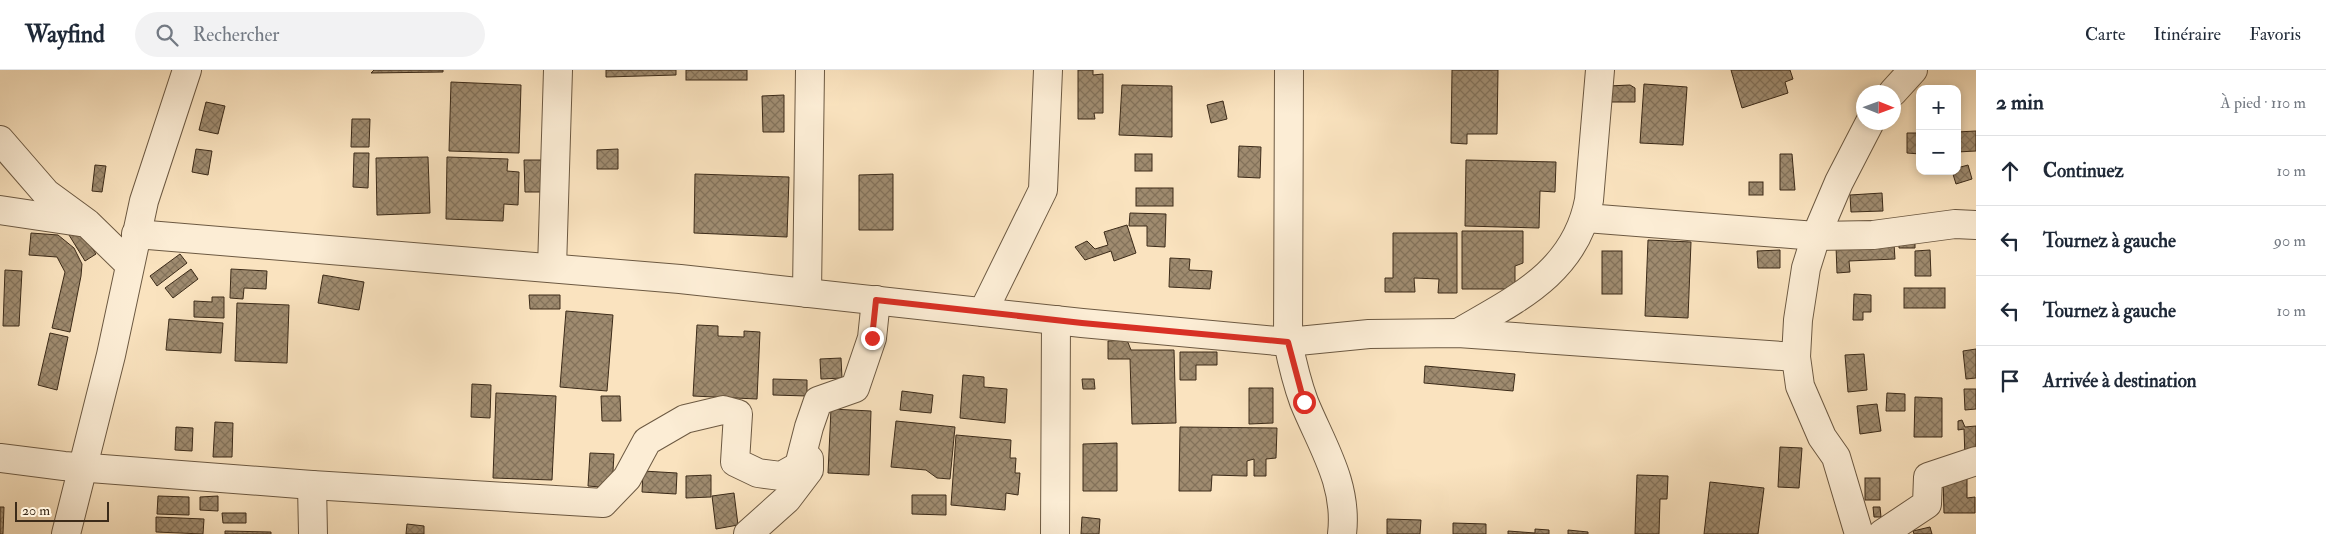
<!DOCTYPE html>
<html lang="fr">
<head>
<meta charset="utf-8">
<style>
  body { margin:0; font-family:"IM FELL Double Pica",serif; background:#f2f2f3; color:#1f2937 }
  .controls { position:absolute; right:15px; top:15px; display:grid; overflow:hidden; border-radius:10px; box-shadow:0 2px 8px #0003 }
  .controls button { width:45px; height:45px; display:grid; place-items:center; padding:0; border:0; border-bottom:1px solid #e0e1e3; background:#fff; color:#1f2937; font:25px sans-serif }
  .compass { position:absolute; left:1856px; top:15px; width:45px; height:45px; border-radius:50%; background:#fff; box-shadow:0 2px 8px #0003; rotate:91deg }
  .scale { position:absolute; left:15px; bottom:12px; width:94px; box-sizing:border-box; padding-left:5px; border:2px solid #3c2b19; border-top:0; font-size:14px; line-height:18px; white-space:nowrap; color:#3c2b19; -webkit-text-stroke:4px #fcedd5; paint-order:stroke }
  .stop { position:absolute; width:15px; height:15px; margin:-11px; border:4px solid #d93025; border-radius:50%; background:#fff }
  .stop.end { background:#d93025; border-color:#fff; box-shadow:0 1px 5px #0008 }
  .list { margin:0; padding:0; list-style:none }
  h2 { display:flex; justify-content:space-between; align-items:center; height:65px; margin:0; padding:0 20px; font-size:21px }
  h2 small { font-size:16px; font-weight:400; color:#747a83 }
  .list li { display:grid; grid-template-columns:32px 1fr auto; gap:15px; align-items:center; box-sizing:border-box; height:70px; padding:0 20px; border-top:1px solid #e0e1e3 }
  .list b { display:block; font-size:19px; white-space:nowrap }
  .list em { font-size:16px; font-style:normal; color:#747a83 }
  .icon { flex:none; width:28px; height:28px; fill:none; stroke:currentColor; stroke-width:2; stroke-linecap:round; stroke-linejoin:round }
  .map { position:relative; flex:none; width:1976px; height:464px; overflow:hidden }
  header { display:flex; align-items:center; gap:30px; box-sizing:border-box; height:70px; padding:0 25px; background:#fff; border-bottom:1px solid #e0e1e3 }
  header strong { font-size:24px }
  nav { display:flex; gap:28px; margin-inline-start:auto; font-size:18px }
  .search { width:350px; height:45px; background:#f2f2f3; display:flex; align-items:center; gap:12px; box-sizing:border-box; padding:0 18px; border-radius:28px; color:#747a83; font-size:19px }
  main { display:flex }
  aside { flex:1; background:#fff }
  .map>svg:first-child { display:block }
</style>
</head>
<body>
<header>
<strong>Wayfind</strong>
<div class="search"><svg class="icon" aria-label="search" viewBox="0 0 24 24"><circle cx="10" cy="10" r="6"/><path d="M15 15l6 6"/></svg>Rechercher</div>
<nav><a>Carte</a><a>Itinéraire</a><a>Favoris</a></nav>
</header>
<main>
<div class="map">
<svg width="1976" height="464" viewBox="0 0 1976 464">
  <defs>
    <pattern id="building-cross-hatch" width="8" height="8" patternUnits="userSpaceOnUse" patternTransform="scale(1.25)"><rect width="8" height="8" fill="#9f8b6f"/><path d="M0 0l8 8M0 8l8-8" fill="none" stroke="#83725a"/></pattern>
  </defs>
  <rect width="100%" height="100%" fill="#fae3bf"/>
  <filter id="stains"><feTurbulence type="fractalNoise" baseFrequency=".004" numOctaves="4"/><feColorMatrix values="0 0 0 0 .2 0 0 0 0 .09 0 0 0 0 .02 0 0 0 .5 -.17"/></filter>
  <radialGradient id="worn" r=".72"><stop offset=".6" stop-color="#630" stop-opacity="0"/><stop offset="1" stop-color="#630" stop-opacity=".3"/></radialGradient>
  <g fill="url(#building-cross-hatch)" stroke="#3c2b19">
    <polygon points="374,0 443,0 443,2 371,3"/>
    <polygon points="606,0 676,0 676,5 606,7"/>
    <rect x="686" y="0" width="61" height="10"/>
    <polygon points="1078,0 1093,0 1093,5 1103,4 1103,43 1094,43 1095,49 1078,49"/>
    <polygon points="1452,0 1498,0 1497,64 1467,64 1467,74 1451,73"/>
    <polygon points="1731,0 1790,0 1793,9 1785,12 1788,23 1742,38"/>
    <polygon points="451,12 521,15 519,83 449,81"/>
    <polygon points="1644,14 1687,17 1683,75 1640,73"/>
    <polygon points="1122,15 1172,16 1172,67 1119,65"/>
    <polygon points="1630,15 1635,18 1635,32 1609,32 1608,16"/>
    <polygon points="784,25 784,62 763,62 762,26"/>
    <polygon points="1223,31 1227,49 1211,53 1207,35"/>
    <polygon points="206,32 225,36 218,64 199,60"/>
    <polygon points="352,49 370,49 369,77 351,77"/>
    <polygon points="1976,61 1976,81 1957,82 1957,62"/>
    <polygon points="1907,63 1920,63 1920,84 1907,83"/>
    <polygon points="1239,76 1261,77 1260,108 1238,107"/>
    <polygon points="196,79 212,81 208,105 192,102"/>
    <polygon points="618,79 618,99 597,99 597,80"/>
    <polygon points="354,83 369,83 368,118 353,117"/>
    <rect x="1135" y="84" width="17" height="17"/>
    <polygon points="1780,84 1792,84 1795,120 1780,120"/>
    <polygon points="428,87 430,143 377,145 376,88"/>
    <polygon points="447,87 508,89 507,101 519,102 518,135 504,134 503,151 446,149"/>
    <polygon points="524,90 542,90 542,122 525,122"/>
    <polygon points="1466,90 1556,92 1555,122 1540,121 1539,158 1465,156"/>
    <polygon points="95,95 106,96 102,122 92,121"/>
    <polygon points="1968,95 1972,109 1956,114 1952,101 1957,101 1957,98"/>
    <polygon points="695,104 789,107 787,167 694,163"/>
    <polygon points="893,104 893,160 859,160 859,105"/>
    <rect x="1749" y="112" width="14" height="13"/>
    <rect x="1136" y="118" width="37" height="18"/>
    <polygon points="1882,123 1883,141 1851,142 1850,125"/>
    <polygon points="1130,143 1166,144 1165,177 1147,176 1147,156 1129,156"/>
    <polygon points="1127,155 1136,183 1114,191 1111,181 1085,190 1075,177 1087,171 1095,179 1108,175 1104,162"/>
    <polygon points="79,158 96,184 85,191 69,165"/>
    <polygon points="1462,161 1523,161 1523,193 1515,196 1515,219 1462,219"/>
    <polygon points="31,163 58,165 74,178 82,194 81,206 70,262 52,258 65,202 57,187 29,185"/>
    <polygon points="1393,163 1457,163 1457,223 1438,223 1439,209 1414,208 1415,222 1385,222 1385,208 1393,208"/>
    <polygon points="1915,168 1915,178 1899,178 1899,169"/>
    <polygon points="1648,170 1691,172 1688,248 1645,246"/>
    <polygon points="1894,174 1895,189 1849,191 1850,202 1837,203 1836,176"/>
    <polygon points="1780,180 1780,198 1758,198 1757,181"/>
    <polygon points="1930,180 1931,206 1915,206 1915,181"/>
    <rect x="1602" y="181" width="20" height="43"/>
    <polygon points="180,184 187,193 157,216 150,206"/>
    <polygon points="1170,188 1190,189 1189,200 1212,201 1210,219 1169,217"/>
    <polygon points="191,199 198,209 173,228 165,218"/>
    <polygon points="231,199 267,201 266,219 244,218 243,229 230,228"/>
    <polygon points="5,200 22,201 19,256 3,256"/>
    <polygon points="323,205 364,212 359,240 318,233"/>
    <rect x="1904" y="218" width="41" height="20"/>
    <polygon points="1854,224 1871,225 1871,242 1863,242 1863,250 1853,250"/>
    <polygon points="529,225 560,225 560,239 530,239"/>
    <polygon points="212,227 224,227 224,248 194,247 194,231 212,232"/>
    <polygon points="237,233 289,235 287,293 235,291"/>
    <polygon points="566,241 613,245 607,321 560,317"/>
    <polygon points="169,249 223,253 221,283 166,280"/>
    <polygon points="697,255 718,256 718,266 744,267 744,261 760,262 757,329 693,326"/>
    <polygon points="50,263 68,267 57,320 38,315"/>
    <polygon points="1127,270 1131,280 1174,280 1176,353 1132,354 1130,289 1108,289 1108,271"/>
    <polygon points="1976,279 1976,308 1966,309 1963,281"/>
    <polygon points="1180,282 1217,282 1217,295 1196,295 1196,310 1180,310"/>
    <polygon points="1864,284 1867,320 1848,322 1845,285"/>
    <polygon points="841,288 842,308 821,309 820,289"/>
    <polygon points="1425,296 1515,304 1513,321 1424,313"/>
    <polygon points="963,305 984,307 984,317 1007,319 1005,353 960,348"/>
    <polygon points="773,309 807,310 807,326 773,325"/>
    <polygon points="1082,309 1094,309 1095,319 1083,319"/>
    <polygon points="472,314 491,315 490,348 471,347"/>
    <polygon points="1249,318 1273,318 1273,353 1249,354"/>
    <polygon points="1964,319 1976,319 1976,339 1965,340"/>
    <polygon points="902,321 933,325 931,343 900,340"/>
    <polygon points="496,323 556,326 552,410 493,408"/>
    <polygon points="1887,323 1905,324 1905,341 1886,341"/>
    <polygon points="601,326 620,326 621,351 602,351"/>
    <polygon points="1915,327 1942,328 1942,367 1914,367"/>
    <polygon points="1877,334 1881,361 1860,364 1857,336"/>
    <polygon points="831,339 871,341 869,405 828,403"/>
    <polygon points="1962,350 1965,357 1976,356 1976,386 1965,387 1964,359 1958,360 1958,351"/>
    <polygon points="896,351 955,357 950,409 937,408 926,400 891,397"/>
    <polygon points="215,352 233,353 232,387 213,387"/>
    <polygon points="176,357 193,358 192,381 175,380"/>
    <polygon points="1180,357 1277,358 1276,388 1266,389 1266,406 1254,406 1254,389 1247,391 1247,406 1212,405 1211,421 1179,421"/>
    <polygon points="956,365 1011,370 1010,388 1016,388 1015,403 1020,403 1018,425 1006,423 1005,440 951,435"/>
    <polygon points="1117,373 1117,421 1083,421 1083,374"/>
    <polygon points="1780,377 1802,378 1799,418 1778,417"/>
    <polygon points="590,383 614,384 612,418 588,416"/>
    <polygon points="643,401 677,403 676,424 642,422"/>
    <polygon points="711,405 711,427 686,428 686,406"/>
    <polygon points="1637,405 1668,406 1667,429 1660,429 1659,464 1635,464"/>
    <polygon points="1967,407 1967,428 1975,427 1975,443 1944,443 1943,408"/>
    <rect x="1865" y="408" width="15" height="22"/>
    <polygon points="1710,412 1764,418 1758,464 1704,464"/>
    <polygon points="734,423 738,455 716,459 712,426"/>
    <polygon points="912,425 946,425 946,445 912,444"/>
    <polygon points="158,426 189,427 189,445 157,444"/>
    <polygon points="218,426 218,441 200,440 200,427"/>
    <polygon points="0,437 4,437 3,464 0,464"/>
    <polygon points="1873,437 1880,437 1881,447 1874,447"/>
    <polygon points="222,443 246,443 246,453 223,453"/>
    <polygon points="156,447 204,449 203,464 156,462"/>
    <polygon points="1082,447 1100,449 1099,464 1081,464"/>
    <polygon points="1387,449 1421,450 1420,464 1387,464"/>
    <polygon points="1453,453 1486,454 1486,464 1453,464"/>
    <polygon points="407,454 424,456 424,464 406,464"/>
    <polygon points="1930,457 1932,464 1914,464 1913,461"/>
    <polygon points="1535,459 1549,460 1549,464 1508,464 1508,461 1535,463"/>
    <polygon points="1568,460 1588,462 1588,464 1568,464"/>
    <polygon points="225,461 271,462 271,464 225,464"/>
  </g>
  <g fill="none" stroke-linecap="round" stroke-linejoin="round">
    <defs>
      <g id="minor">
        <path d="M1289 0 1288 272C1292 292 1297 313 1304 332 1322 376 1348 414 1342 464"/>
        <polyline points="1893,22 1913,0"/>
        <polyline points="0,70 46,123 87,153 129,194"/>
        <polyline points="0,140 80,152"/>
        <polyline points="1586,148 1816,166 1873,165 1955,154 1976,155"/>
        <polyline points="136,164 680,209 1082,253 1288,272 1369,264 1458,263 1796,287"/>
        <polyline points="552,198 558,0"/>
        <polyline points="807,223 810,0"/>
        <polyline points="983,242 1043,120 1048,0"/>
        <path d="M1458 263C1516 229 1575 203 1589 130L1600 0"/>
        <polyline points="0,388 64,396 312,415 603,433 627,408 647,371 685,349 723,340 738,344 735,392 758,403 781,406 799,396 809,357 818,331 855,318 872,268 876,230"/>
        <polyline points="312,415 313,464"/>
        <polyline points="66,464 111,285 144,131 187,0"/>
        <polyline points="748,464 787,429 809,400 809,389"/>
        <polyline points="1055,464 1056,250"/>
        <polyline points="1859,464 1836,387 1822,367 1800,316 1796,287 1798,250 1806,198 1816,166 1839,112 1870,52"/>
        <polyline points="1882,464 1927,434 1928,407 1976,391"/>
      </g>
    </defs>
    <use href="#minor" stroke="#6c5942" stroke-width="30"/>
    <use href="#minor" stroke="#fcedd5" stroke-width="28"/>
  </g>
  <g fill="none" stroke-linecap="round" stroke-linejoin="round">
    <polyline stroke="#d93025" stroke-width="6" points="872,268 876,230 1082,253 1288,272 1304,332"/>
  </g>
  <rect width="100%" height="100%" filter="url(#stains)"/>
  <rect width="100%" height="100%" fill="url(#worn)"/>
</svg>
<div class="controls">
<button>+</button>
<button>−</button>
</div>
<svg class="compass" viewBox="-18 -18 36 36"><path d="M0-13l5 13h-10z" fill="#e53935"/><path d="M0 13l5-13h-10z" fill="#747a83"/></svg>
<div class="scale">20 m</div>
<div class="stop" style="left:1304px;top:332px"></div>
<div class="stop end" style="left:872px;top:268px"></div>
</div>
<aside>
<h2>2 min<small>À pied · 110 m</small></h2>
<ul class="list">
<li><svg class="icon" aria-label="ahead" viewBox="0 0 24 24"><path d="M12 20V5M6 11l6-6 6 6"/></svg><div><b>Continuez</b></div><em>10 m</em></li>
<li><svg class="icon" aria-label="left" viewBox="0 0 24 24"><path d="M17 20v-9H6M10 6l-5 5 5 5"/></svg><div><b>Tournez à gauche</b></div><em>90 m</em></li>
<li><svg class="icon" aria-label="left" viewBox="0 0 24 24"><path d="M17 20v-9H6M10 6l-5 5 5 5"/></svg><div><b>Tournez à gauche</b></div><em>10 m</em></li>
<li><svg class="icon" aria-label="arrive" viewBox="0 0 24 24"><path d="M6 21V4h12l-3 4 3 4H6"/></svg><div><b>Arrivée à destination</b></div></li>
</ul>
</aside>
</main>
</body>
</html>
